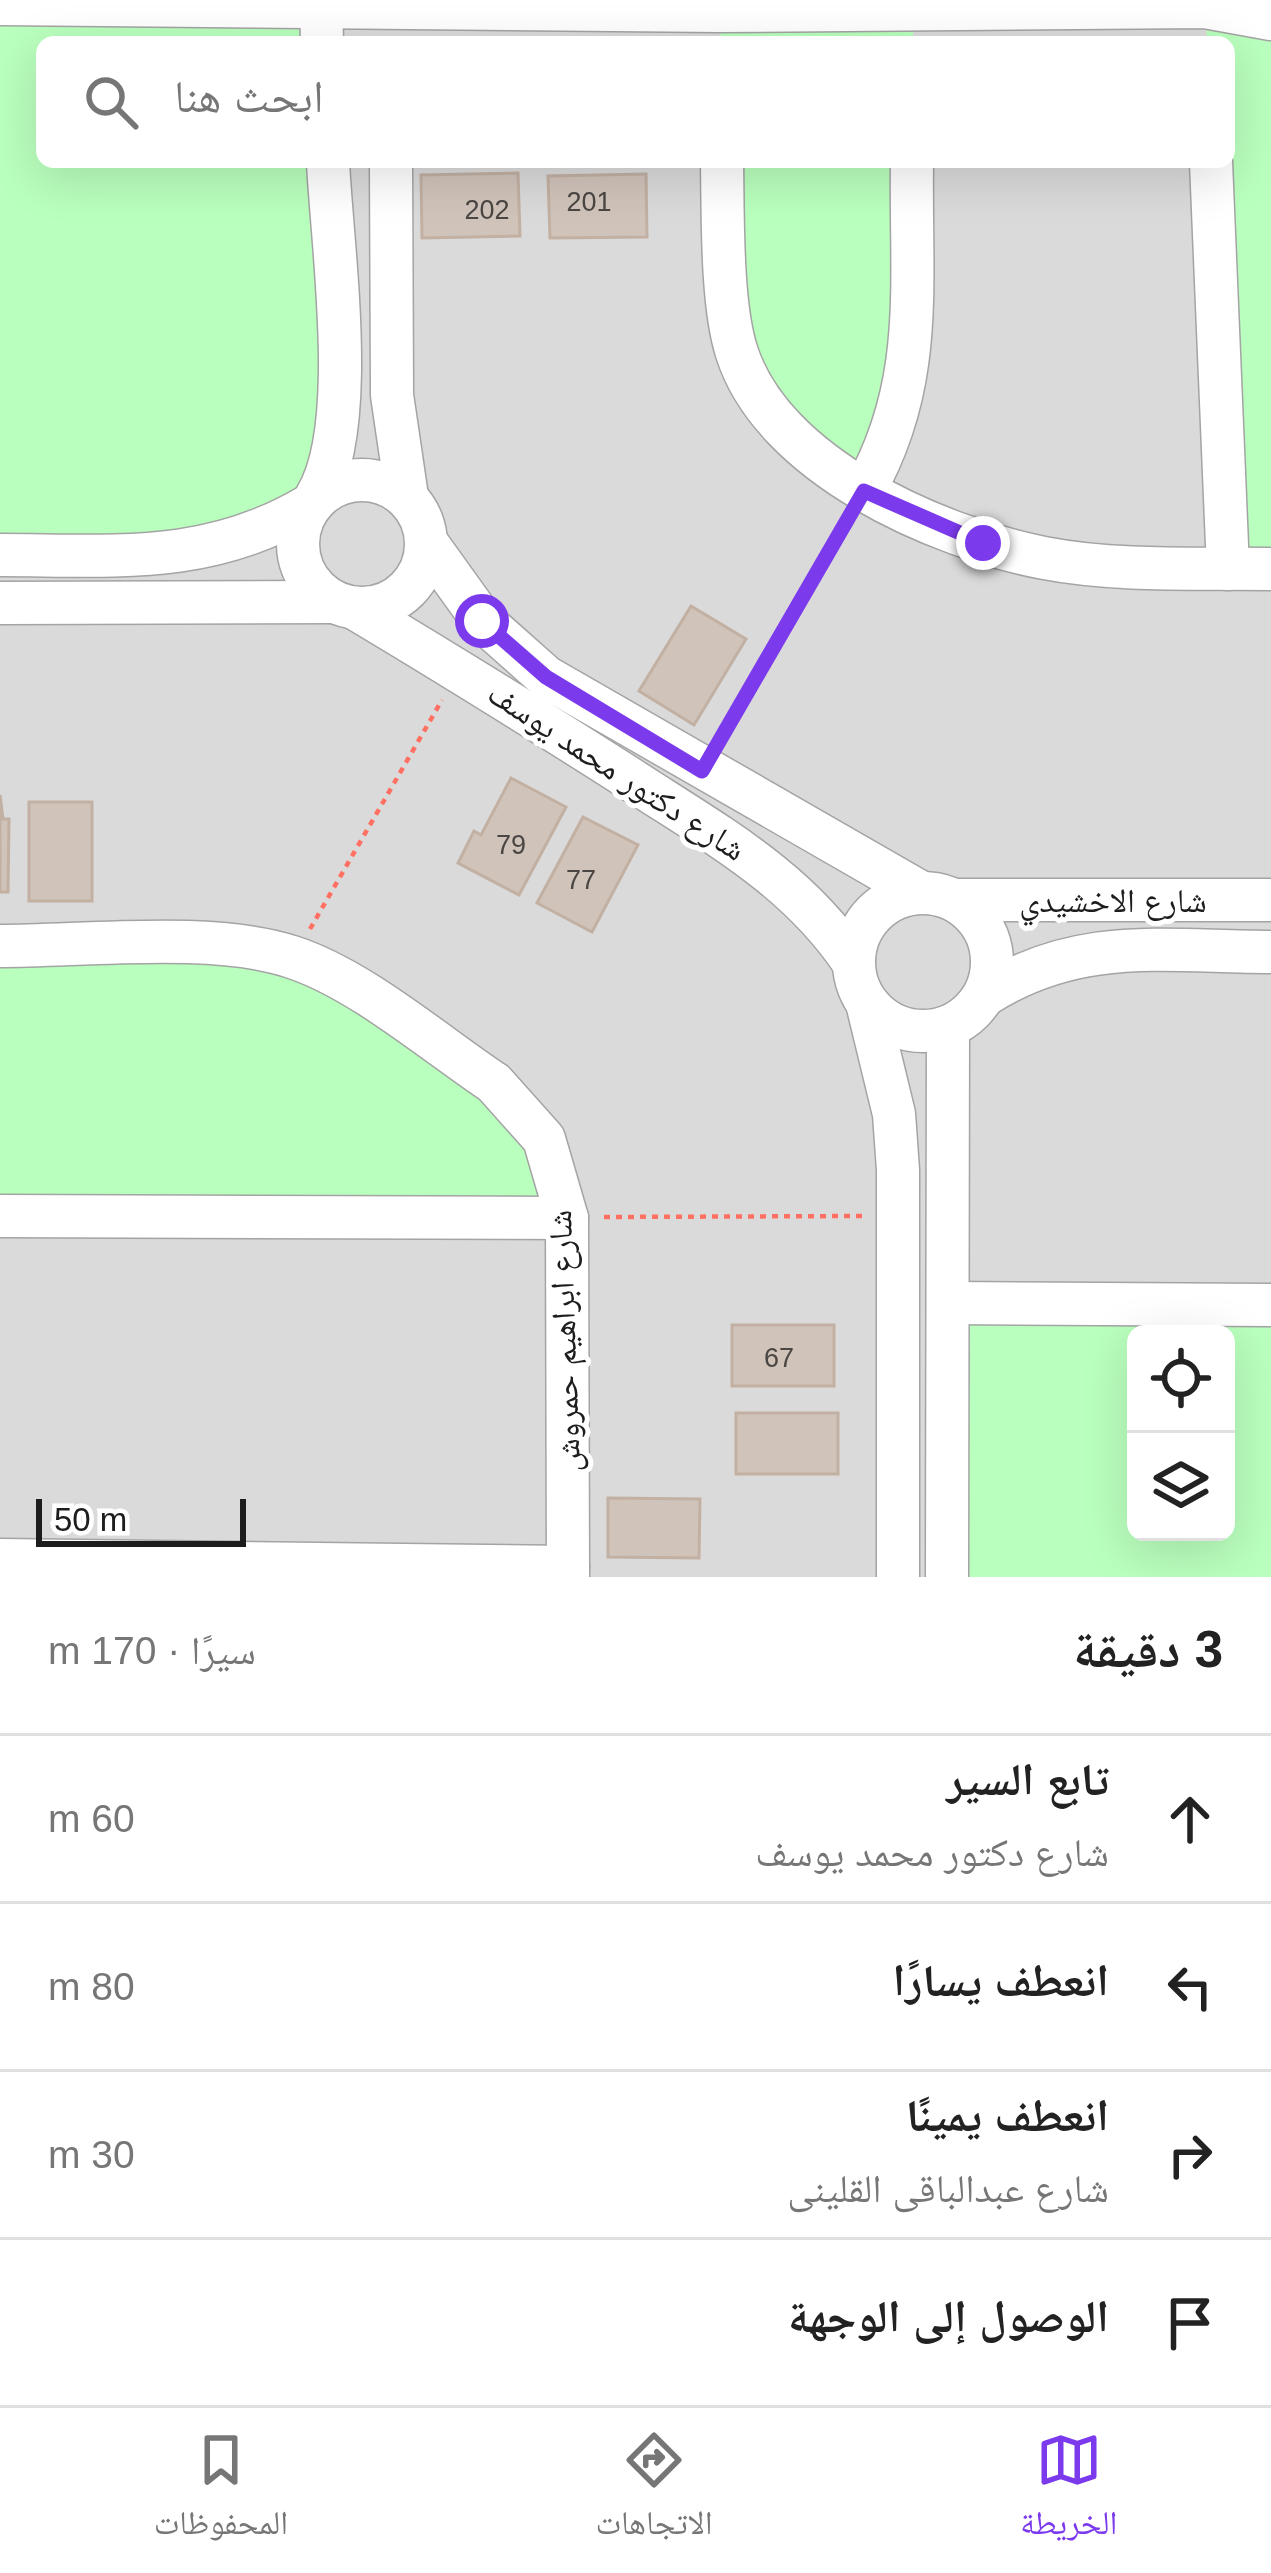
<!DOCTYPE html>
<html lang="ar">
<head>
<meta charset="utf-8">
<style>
  body { margin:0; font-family:Helvetica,"Noto Naskh Arabic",sans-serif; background:#f6f6f6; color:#222; direction:rtl }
  .controls { position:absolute; right:36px; bottom:36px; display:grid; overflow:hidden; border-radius:18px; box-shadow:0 12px 48px #0002 }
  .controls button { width:108px; height:108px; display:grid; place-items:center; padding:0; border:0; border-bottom:3px solid #e0e0e0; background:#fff; color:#222; font:60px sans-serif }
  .scale { position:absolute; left:36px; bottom:30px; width:210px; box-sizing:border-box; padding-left:12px; border:6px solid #1d1d1d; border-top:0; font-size:33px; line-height:42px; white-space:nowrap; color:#1d1d1d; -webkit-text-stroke:9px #fff; paint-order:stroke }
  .stop { position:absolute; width:36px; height:36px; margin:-27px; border:9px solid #7c3aed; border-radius:50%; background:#fff }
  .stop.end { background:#7c3aed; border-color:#fff; box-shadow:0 3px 12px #0008 }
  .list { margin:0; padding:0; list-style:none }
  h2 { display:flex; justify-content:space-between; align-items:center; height:156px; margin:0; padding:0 48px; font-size:51px }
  h2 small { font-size:39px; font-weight:400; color:#767676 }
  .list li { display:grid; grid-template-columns:78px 1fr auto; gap:36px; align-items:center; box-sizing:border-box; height:168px; padding:0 48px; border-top:3px solid #e0e0e0 }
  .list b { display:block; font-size:45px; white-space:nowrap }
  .list p { margin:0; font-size:39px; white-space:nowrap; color:#767676 }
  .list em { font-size:39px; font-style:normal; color:#767676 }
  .icon { flex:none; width:66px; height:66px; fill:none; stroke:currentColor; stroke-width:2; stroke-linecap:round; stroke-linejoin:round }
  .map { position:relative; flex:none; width:1271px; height:1577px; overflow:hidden; direction:ltr }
  .search { position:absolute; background:#fff; box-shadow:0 12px 48px #0002; left:36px; right:36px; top:36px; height:132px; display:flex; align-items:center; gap:30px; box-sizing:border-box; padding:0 42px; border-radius:18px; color:#767676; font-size:45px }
  .sheet { height:828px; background:#fff }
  nav { display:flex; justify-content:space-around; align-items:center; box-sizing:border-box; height:168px; border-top:3px solid #e0e0e0; background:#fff; font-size:33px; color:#767676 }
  nav a { display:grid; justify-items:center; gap:6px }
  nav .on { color:#7c3aed }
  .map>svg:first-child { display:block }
</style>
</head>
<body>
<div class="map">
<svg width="1271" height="1577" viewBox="0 0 1271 1577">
  <rect width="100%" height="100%" fill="#efeae1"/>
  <path fill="#dbdada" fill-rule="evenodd" d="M0 0H1271V1577H0ZM42 42H1229V162H42ZM1136 1334H1226V1532H1136Z"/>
  <g fill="#b9ffbd" fill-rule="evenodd">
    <polygon points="321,3 322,42 42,42 42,162 328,162 339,397 310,505 232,544 0,555 0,4"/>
    <polygon points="1205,7 1271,19 1271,569 1228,569 1229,42 1207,42"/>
    <polygon points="913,8 913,42 721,42 719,11"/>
    <polygon points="727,162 911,162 910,359 864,491 759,394"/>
    <polygon points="248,946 494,1083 567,1218 0,1216 0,947"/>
    <path d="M949 1303 1271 1305V1577H947ZM1136 1334H1226V1532H1136Z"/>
  </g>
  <g fill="#d0c3ba" stroke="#c2b0a2" stroke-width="3">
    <polygon points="518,173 520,236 422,238 421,175"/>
    <polygon points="646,174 647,237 550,238 548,176"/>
    <polygon points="691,606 746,639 694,725 639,691"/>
    <polygon points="511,778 566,807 519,895 458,863 474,831 481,835"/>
    <polygon points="0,795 3,819 9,819 8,892 0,892"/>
    <rect x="29" y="802" width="63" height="99"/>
    <polygon points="583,817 638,845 592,932 537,903"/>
    <rect x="732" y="1325" width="102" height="61"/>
    <rect x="736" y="1413" width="102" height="61"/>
    <polygon points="608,1498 700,1499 699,1558 608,1557"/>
  </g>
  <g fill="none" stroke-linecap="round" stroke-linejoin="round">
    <defs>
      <g id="minor">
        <polyline points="321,0 322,42"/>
        <polyline points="0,4 719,11 1205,7 1271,19"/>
        <polyline points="391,162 392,395 407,497"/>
        <path d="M722 162C723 214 721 305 737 353 774 466 936 537 1044 558 1117 572 1196 568 1271 569"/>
        <polyline points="1211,162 1228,569"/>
        <circle cx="362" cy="544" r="64"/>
        <path d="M864 491C926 382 910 283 912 162"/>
        <path d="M316 497C359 427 332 248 328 162"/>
        <polyline points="427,543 483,621 546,677 920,892"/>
        <path d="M0 555C114 555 208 566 310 505"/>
        <polyline points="0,603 333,602"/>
        <path d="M356 609C448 664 538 720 629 778 713 833 796 877 853 962"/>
        <circle cx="923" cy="962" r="69"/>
        <polyline points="956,900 1271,900"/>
        <path d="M0 946C83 946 215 931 292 957 360 979 434 1043 494 1083L544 1139 567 1218 568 1577"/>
        <path d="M985 995C1079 935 1165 952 1271 952"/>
        <polyline points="867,1003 894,1114 898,1170 898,1577"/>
        <polyline points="0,1216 567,1218"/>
        <polyline points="949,1303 1271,1305"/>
        <polyline points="0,1560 568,1567"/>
        <polyline points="947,1577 948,1027"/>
      </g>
    </defs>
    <use href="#minor" stroke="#a4a4a4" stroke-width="45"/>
    <g stroke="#ff7063" stroke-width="4.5" stroke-dasharray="6 6" stroke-linecap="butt">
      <polyline points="720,740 847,521"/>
      <polyline points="310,929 442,700"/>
      <polyline points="604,1217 863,1216"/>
    </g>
    <use href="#minor" stroke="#fff" stroke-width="42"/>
  </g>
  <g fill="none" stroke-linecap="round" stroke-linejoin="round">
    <polyline stroke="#7c3aed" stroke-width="15" points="482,621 546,677 702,771 864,491 983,543"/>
  </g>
  <g text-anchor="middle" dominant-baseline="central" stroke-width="10" stroke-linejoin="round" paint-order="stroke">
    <g font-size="27" fill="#4a4644">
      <text x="589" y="202">201</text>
      <text x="487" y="210">202</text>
      <text x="511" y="845">79</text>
      <text x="581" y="880">77</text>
      <text x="779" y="1358">67</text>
    </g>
    <g font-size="33" fill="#1d1d1d" stroke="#fff">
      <text transform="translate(617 771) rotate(33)">شارع دكتور محمد يوسف</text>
      <text x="1113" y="900">شارع الاخشيدي</text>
      <text transform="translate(564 1341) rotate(-92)">شارع ابراهيم حمروش</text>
    </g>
  </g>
</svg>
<div class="controls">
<button><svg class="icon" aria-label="locate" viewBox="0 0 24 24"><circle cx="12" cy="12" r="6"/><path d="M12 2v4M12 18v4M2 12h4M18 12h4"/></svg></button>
<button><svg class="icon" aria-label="layers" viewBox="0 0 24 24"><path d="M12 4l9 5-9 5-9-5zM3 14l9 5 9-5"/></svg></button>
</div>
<div class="scale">50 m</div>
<div class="stop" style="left:482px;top:621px"></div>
<div class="stop end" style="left:983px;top:543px"></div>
<div class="search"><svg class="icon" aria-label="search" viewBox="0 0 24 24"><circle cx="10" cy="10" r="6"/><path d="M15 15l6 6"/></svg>ابحث هنا</div>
</div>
<section class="sheet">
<h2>3 دقيقة<small>سيرًا · 170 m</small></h2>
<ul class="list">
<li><svg class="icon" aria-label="ahead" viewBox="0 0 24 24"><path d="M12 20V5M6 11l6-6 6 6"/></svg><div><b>تابع السير</b><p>شارع دكتور محمد يوسف</p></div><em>60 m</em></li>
<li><svg class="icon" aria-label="left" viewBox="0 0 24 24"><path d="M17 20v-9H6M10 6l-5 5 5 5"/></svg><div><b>انعطف يسارًا</b></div><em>80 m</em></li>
<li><svg class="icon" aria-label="right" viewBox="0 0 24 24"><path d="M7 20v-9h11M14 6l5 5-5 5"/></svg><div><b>انعطف يمينًا</b><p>شارع عبدالباقى القلينى</p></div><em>30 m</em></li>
<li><svg class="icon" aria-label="arrive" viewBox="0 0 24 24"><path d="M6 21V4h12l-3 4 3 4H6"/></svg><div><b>الوصول إلى الوجهة</b></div></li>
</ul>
</section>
<nav>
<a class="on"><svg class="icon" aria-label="map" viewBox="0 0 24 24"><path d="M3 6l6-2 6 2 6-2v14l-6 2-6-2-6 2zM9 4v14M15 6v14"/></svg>الخريطة</a>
<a><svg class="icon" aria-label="directions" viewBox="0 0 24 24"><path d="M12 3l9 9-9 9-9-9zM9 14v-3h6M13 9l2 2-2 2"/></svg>الاتجاهات</a>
<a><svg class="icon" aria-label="saved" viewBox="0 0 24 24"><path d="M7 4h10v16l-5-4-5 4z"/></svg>المحفوظات</a>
</nav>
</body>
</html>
